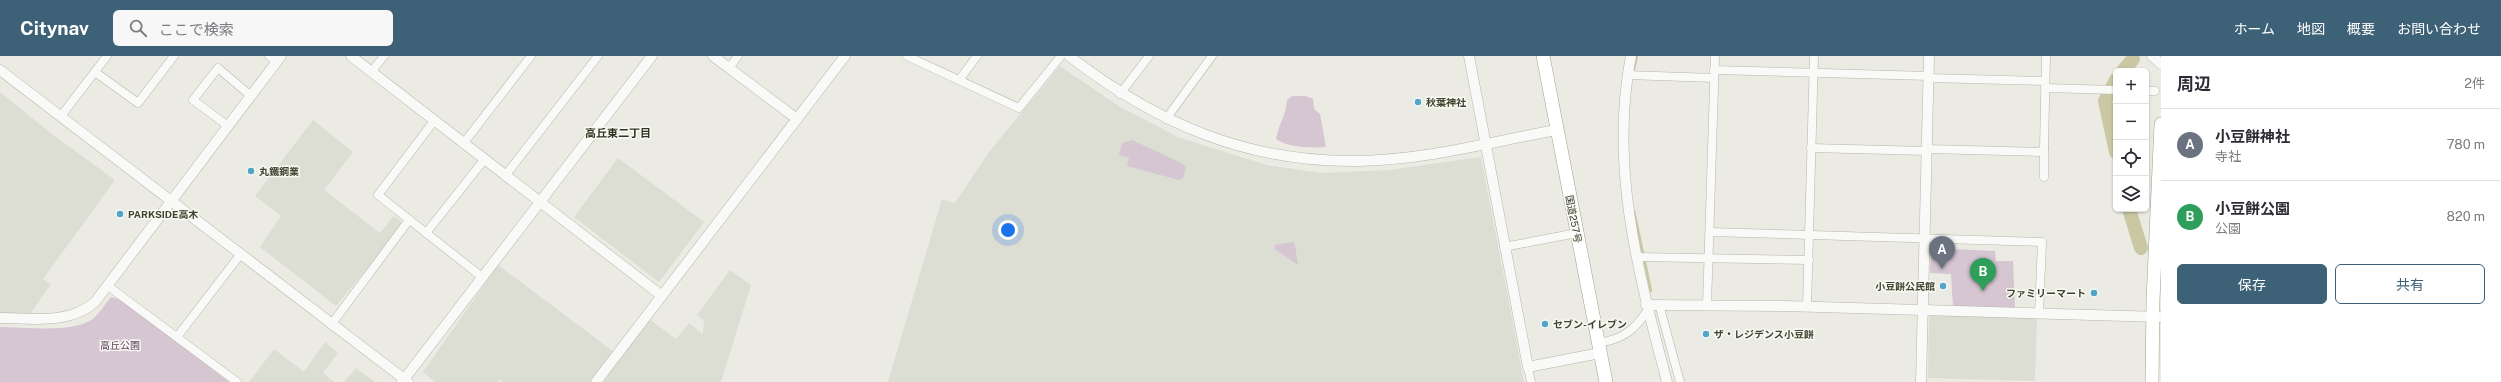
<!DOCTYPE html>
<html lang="ja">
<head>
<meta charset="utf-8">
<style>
  body { margin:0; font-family:"Public Sans","Noto Sans JP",sans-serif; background:#f7f7f7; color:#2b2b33 }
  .controls { position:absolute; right:12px; top:12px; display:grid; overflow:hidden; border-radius:6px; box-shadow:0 1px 3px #0004 }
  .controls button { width:36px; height:36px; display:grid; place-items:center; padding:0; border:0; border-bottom:1px solid #e1e1e2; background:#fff; color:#2b2b33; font:20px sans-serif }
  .you { position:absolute; left:1008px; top:174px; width:14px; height:14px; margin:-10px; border:3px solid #fff; border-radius:50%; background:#1a73e8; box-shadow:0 0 0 6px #1a73e833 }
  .badge { display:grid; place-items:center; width:26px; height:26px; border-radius:50%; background:#3d6176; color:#fff; font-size:13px; font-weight:700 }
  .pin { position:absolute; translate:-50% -33px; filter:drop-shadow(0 1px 2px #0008) }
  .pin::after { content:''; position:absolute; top:21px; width:14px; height:12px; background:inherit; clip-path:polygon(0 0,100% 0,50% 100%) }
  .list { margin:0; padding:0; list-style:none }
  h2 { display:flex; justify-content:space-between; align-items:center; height:52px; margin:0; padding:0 16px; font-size:17px }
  h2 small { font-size:13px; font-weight:400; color:#7c7c81 }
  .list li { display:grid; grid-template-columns:26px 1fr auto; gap:12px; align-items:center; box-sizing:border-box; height:72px; padding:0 16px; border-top:1px solid #e1e1e2 }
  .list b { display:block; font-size:15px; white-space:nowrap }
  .list p { margin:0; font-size:13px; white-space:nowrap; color:#7c7c81 }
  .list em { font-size:13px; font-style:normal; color:#7c7c81 }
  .actions { display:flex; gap:8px; padding:12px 16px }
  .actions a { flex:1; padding:9px 0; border:1px solid #3d6176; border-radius:6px; text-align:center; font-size:14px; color:#3d6176 }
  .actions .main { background:#3d6176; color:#fff }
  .icon { flex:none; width:22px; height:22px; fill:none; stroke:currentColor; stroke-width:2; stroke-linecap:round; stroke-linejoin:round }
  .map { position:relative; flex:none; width:2161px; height:326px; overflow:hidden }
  header { display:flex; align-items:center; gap:24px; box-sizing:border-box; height:56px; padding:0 20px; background:#3d6176; color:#fff }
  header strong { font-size:19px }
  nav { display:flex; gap:22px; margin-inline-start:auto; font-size:14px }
  .search { width:280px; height:36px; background:#f7f7f7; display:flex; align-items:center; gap:10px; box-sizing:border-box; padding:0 14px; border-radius:6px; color:#7c7c81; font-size:15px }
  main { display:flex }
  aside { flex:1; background:#fff }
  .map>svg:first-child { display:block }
</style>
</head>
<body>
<header>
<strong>Citynav</strong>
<div class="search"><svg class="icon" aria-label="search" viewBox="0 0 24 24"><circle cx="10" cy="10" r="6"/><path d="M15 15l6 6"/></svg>ここで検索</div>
<nav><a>ホーム</a><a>地図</a><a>概要</a><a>お問い合わせ</a></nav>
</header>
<main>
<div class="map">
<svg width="2161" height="326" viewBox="0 0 2161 326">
  <rect width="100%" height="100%" fill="#ebebe4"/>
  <g fill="#dcddd3">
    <polygon points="1060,10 1120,51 1180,82 1267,109 1321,117 1389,114 1481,101 1524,326 888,326 942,143 955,147 989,96"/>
    <polygon points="0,36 53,79 115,124 43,223 51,228 30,258 0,257"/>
    <polygon points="313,64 353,96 324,134 380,177 394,160 404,168 336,250 260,191 281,160 255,140"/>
    <polygon points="618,102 704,166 659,226 574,161"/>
    <polygon points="498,209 614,296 591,326 503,326 500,324 498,326 435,326 423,316"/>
    <polygon points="730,214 751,229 721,326 603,326 648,262 676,283 689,267 703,278 704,264 697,259"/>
    <polygon points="1929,259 2037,261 2035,325 1928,322"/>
    <polygon points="325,286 338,297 323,317 334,326 249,326 274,293 304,316"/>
    <polygon points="356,312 375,326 344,326"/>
  </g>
  <g fill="#d5c6d2">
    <path d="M1292 40H1306L1313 43 1314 53 1320 58 1326 91C1311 92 1289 92 1276 83 1279 67 1286 60 1287 44Z"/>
    <polygon points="1132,84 1183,108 1186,112 1183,122 1179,124 1127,110 1129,102 1119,99 1122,87"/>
    <polygon points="1293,186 1295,189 1298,209 1275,193 1275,189"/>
    <polygon points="1931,192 1995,195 1996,205 2013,205 2015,253 1953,251 1951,218 1930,217"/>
    <path d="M111 241 121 244 229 326H0V271C25 271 77 278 95 261 101 255 106 247 111 241Z"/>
  </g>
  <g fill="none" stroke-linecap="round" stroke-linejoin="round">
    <g stroke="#c9c8a2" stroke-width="2.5">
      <polyline points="1634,13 1637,0"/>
      <polyline points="1634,155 1651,235"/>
    </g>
    <g stroke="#c9c8a2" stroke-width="14">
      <polyline points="2123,15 2133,3"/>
      <polyline points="2116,24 2105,45 2116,96"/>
      <polyline points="2129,153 2141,192"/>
    </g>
    <defs>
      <g id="minor">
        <polyline points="269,0 277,6"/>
        <polyline points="907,0 1019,52 1061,0"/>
        <polyline points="729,12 738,0"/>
        <polyline points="1714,14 1929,20"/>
        <polyline points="95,16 138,47 174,0"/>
        <polyline points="371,16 384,0"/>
        <polyline points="1627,19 1714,22"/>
        <polyline points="1929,22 2045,25"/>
        <polyline points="959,24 977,0"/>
        <polyline points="2045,32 2116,34"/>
        <polyline points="2146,35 2155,35"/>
        <polyline points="1120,38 1149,0"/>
        <polyline points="61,60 107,0"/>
        <polyline points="1166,63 1212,0"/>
        <polyline points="434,65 378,139 482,221"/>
        <polyline points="228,70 193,44 218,12 251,40"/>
        <polyline points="463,88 531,0"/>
        <polyline points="1811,92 1927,95"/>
        <polyline points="1927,93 2041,96 2044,92 2046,0"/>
        <polyline points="505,120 598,0"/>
        <polyline points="2044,121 2044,92"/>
        <polyline points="1710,176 2042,186 2039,257"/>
        <polyline points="426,177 484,104"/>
        <polyline points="1504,191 1577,177"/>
        <polyline points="1637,201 1809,204"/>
        <polyline points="108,230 237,326"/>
        <polyline points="1659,248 1680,326"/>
        <polyline points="1707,249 1715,0"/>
        <polyline points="1807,251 1814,0"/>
        <polyline points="331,269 409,164"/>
        <polyline points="177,281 240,199"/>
        <path d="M1599 287C1622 283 1634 275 1647 255"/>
        <polyline points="1528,311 1531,326"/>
      </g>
      <g id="tertiary">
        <polyline points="351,0 662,240"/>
        <polyline points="713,0 797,63"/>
        <path d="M1069 0C1156 67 1247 107 1359 105 1425 104 1492 86 1556 74"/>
        <polyline points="1469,0 1528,311 1600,297"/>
        <path d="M1631 0C1609 111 1639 219 1667 326"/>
        <polyline points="2152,0 2161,8"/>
        <polyline points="0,14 408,326"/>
        <polyline points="1646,249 1784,250 2161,261"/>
        <path d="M0 262C32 262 69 269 95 246L281 0"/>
        <polyline points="402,326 652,0"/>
        <polyline points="596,326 845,0"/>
        <polyline points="1921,326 1929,0"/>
      </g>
      <g id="trunk">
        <polyline points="1543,0 1606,326"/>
        <polyline points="2152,326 2153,244 2161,68"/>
      </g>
    </defs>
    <use href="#minor" stroke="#b5b5a9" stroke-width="9"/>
    <use href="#tertiary" stroke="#b5b5a9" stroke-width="11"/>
    <use href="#trunk" stroke="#a0a18c" stroke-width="14"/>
    <use href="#minor" stroke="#f9faf7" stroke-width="8"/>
    <use href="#tertiary" stroke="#f9faf7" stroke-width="10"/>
    <use href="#trunk" stroke="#fff" stroke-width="13"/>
  </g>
  <g fill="#52a4c8" stroke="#f8f9f4" stroke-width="1.5">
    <circle cx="1418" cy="46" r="4"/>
    <circle cx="251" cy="115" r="4"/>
    <circle cx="120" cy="158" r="4"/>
    <circle cx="1943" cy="230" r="4"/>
    <circle cx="2094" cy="237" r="4"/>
    <circle cx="1545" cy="268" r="4"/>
    <circle cx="1706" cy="278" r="4"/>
  </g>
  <g text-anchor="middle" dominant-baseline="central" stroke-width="3" stroke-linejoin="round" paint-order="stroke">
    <g font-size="10" font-weight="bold" fill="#41432d" stroke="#f8f9f4" text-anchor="start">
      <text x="1426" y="46">秋葉神社</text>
      <text x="259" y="115">丸鐵鋼業</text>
      <text x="128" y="158">PARKSIDE高木</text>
      <text x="1935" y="230" text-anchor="end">小豆餅公民館</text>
      <text x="2086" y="237" text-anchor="end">ファミリーマート</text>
      <text x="1553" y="268">セブン-イレブン</text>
      <text x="1714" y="278">ザ・レジデンス小豆餅</text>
    </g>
    <g font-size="10" fill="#41432d" stroke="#f8f9f4">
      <text transform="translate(1574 163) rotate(79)">国道257号</text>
    </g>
    <g font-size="10" fill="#5e3b55" stroke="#f8f9f4">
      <text x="120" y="289">高丘公園</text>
    </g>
    <g font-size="11" font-weight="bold" fill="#32341f" stroke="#f8f9f4">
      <text x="618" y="77">高丘東二丁目</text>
    </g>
  </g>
</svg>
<div class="controls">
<button>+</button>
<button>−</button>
<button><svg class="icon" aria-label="locate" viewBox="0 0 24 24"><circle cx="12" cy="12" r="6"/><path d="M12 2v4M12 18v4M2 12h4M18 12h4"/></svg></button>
<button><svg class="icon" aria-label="layers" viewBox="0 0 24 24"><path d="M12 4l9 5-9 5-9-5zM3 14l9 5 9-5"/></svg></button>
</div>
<div class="you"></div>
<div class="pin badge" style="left:1942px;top:213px;background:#6b7280">A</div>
<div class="pin badge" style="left:1983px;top:235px;background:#2e9e5b">B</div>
</div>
<aside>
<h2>周辺<small>2件</small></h2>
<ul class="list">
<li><span class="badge" style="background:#6b7280">A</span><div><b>小豆餅神社</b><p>寺社</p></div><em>780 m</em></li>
<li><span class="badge" style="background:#2e9e5b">B</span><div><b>小豆餅公園</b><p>公園</p></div><em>820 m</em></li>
</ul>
<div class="actions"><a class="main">保存</a><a>共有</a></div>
</aside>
</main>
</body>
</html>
